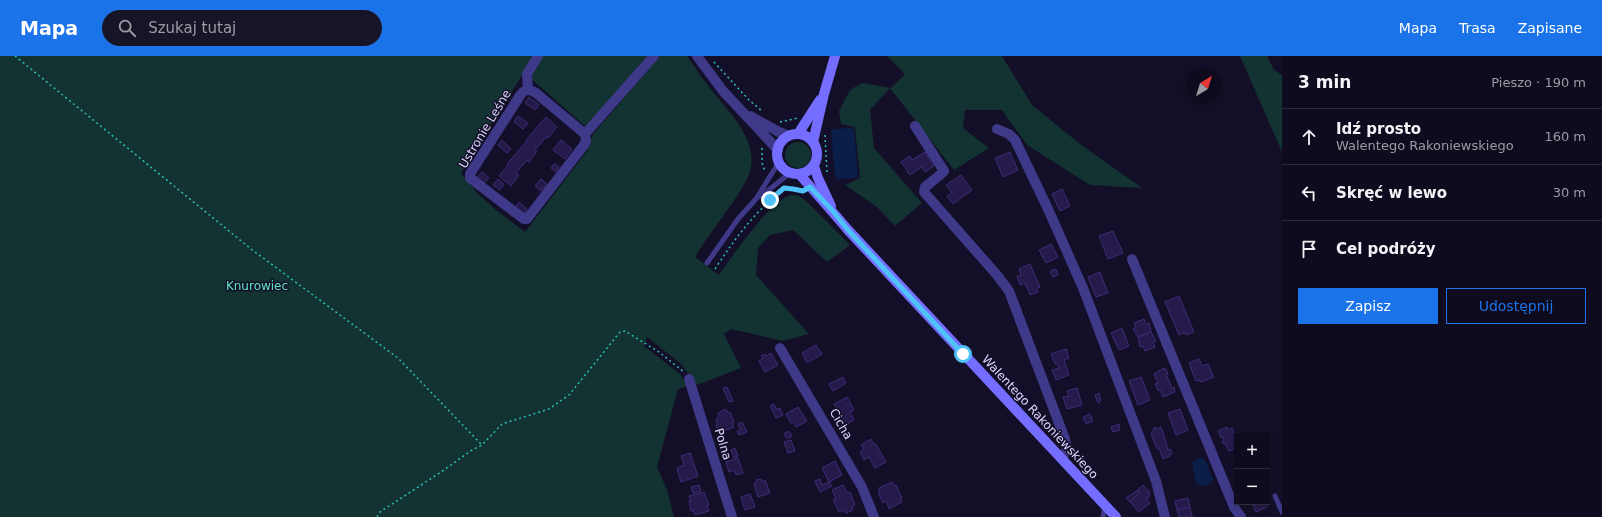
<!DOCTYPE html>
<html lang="pl">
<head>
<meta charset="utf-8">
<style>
  body { margin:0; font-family:"DejaVu Sans",sans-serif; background:#181427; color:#f1f3f6 }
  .controls { position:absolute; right:12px; bottom:12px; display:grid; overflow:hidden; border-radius:0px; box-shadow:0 2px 6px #0003 }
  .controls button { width:36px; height:36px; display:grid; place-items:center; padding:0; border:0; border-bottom:1px solid #2f2b3c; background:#0f0b1e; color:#f1f3f6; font:20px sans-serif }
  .compass { position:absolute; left:1186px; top:12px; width:36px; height:36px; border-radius:50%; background:#0f0b1e; box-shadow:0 2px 6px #0003; rotate:38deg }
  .stop { position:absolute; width:12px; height:12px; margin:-9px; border:3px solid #4fc3f7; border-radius:50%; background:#fff }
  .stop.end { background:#4fc3f7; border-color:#fff; box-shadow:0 1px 4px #0008 }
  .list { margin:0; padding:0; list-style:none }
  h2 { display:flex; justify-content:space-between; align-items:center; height:52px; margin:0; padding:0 16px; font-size:17px }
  h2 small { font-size:13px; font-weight:400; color:#9b9ba4 }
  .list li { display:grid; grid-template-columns:26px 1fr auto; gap:12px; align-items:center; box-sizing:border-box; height:56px; padding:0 16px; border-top:1px solid #2f2b3c }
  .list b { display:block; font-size:15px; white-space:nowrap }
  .list p { margin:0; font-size:13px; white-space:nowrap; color:#9b9ba4 }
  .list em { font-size:13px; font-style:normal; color:#9b9ba4 }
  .actions { display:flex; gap:8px; padding:12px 16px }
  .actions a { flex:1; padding:9px 0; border:1px solid #1a73e8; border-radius:0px; text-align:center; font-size:14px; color:#1a73e8 }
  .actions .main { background:#1a73e8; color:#fff }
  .icon { flex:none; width:22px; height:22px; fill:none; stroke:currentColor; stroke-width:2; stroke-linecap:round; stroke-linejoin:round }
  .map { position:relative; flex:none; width:1282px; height:461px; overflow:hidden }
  header { display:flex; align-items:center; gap:24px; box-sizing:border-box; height:56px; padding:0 20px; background:#1a73e8; color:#fff }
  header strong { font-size:19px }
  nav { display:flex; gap:22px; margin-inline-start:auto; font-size:14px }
  .search { width:280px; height:36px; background:#181427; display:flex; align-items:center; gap:10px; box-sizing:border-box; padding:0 14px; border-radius:22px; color:#9b9ba4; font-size:15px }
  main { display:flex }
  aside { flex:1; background:#0f0b1e }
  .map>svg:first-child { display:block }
</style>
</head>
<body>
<header>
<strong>Mapa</strong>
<div class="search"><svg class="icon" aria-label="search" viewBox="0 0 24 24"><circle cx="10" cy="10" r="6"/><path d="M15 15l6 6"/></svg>Szukaj tutaj</div>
<nav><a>Mapa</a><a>Trasa</a><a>Zapisane</a></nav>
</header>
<main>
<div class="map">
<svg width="1282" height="461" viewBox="0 0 1282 461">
  <rect width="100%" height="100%" fill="#140f28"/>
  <g fill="#123332">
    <path d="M0 0H534L461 117 478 138 496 154 525 176 587 95 593 78 660 0H687C696 12 703 24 712 35 731 58 764 90 747 123 733 150 711 174 695 201L719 219C731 202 772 141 792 139 798 138 803 143 808 147L850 189 827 206 793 174 770 179 758 192 756 219 809 278 783 285 731 273 724 278 741 312 697 329 681 308 647 281 644 290 680 318 687 330 678 333 657 411 667 434 674 461H0Z"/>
    <polygon points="541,0 647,0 586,71 528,20"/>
    <polygon points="887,0 1002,0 1032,49 1080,88 1142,132 1090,129 1027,89 1002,54 965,54 963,72 989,92 954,114 890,32 870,54 874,92 922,147 895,170 877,151 845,129 860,122 855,71 841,68 839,55 850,34 862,27 891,32 905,18"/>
    <polygon points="1240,0 1267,0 1274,14 1282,19 1282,96"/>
    <circle cx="798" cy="99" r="13"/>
  </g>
  <g fill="#091e48">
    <polygon points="850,72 853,73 854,74 858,121 838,124 835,121 831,75 834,73"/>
    <polygon points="1200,402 1203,402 1205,404 1213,424 1208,429 1202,430 1196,427 1192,407"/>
  </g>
  <g fill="#251a4a" stroke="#3d2c77">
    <polygon points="529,41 539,49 535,54 525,47"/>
    <polygon points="518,60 528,67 523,73 514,66"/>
    <polygon points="546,61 557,71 548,82 546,81 535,94 537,95 529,106 527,104 516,117 519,119 511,130 499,120 508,109 507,108 527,85 526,84"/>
    <polygon points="502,84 511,93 507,97 498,89"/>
    <polygon points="561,84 572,93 565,103 553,94"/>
    <polygon points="925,96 934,110 925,116 922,111 910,119 901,106 910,100 912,104"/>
    <polygon points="1010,96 1018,114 1003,121 995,102"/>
    <polygon points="554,108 559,111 556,116 551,112"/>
    <polygon points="482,116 489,122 484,127 477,121"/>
    <polygon points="961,119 972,134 953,148 947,140 952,137 946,129"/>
    <polygon points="498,123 504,128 500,134 493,129"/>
    <polygon points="541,123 547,128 541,135 535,130"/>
    <polygon points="1062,133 1070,150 1060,155 1052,138"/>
    <polygon points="519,146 527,153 524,158 515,151"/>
    <polygon points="1113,175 1123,197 1108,203 1099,180"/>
    <polygon points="1051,188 1058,201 1046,207 1039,194"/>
    <polygon points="1030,208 1040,231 1037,232 1038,236 1030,239 1027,230 1026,231 1025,227 1020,229 1017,220 1021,219 1019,213"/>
    <polygon points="1056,213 1058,219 1053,221 1050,215"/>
    <polygon points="1100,216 1108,237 1096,241 1088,221"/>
    <polygon points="1179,240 1194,276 1186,279 1185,276 1179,279 1165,246"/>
    <polygon points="1144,263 1146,268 1149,267 1151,276 1138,281 1133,273 1136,272 1134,267"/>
    <polygon points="1122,272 1129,290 1119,294 1111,277"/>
    <polygon points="1151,276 1156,285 1153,286 1155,291 1145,295 1143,290 1140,291 1138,281"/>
    <polygon points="816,289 822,298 807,307 802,297"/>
    <polygon points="1066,293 1069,302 1064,304 1069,319 1056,324 1052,314 1059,312 1057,307 1055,308 1051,298"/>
    <polygon points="771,297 778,309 765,316 759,305 763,302 761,300 765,298 766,300"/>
    <polygon points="1199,303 1202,310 1208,308 1214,321 1200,326 1199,324 1196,325 1189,307"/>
    <polygon points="1164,312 1164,313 1166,313 1168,318 1166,318 1172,332 1174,331 1175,336 1163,341 1160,334 1158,335 1155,328 1158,327 1154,318"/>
    <polygon points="843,321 846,327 833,335 829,328"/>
    <polygon points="1141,321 1150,344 1138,349 1129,325"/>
    <polygon points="727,331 733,345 729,346 723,332"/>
    <polygon points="1077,332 1082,349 1067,353 1063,341 1069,340 1067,335"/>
    <polygon points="1099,337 1101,345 1098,347 1095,339"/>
    <polygon points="847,341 854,354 850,356 854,364 844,370 839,362 841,360 834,348"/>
    <polygon points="774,348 776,353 780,352 783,359 776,362 770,350"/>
    <polygon points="798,351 807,365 796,371 793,366 791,367 786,358"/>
    <polygon points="726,353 728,357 730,356 734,366 732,367 734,371 719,377 716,369 717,369 716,363 719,360 718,357"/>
    <polygon points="1180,353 1188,374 1176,379 1168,357"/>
    <polygon points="1090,358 1093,365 1086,368 1083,361"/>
    <polygon points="742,366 747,376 739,379 737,375 741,374 738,368"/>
    <polygon points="1119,368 1120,374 1113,376 1111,371"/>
    <polygon points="1155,371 1157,373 1161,371 1167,389 1166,389 1168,394 1170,393 1172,397 1170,398 1170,400 1163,403 1159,392 1157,393 1151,378"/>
    <polygon points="1227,371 1228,374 1232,372 1237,383 1235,383 1237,392 1229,395 1225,387 1223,388 1222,385 1224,384 1223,381 1221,382 1218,375"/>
    <polygon points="789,375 792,380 787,383 784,378"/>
    <polygon points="871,383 873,388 875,387 886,406 875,412 869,401 864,404 860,396 864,393 861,389"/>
    <polygon points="791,384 795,395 788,397 784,386"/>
    <polygon points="735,392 738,400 734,402 731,394"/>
    <polygon points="690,397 698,420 681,426 677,412 684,409 681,400"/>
    <polygon points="738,402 743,417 736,419 734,414 729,416 726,406"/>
    <polygon points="835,405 842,419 829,426 822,412"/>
    <polygon points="761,423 762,426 765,424 770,437 758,441 754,428 757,427 756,424"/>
    <polygon points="820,423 822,429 829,426 832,430 820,436 815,425"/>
    <polygon points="892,426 895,430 896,429 902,442 900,442 902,446 889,453 886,445 883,447 878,436 880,434 879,432"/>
    <polygon points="699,429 701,435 693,437 691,431"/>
    <polygon points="843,429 847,437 850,436 855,449 852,451 853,454 846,457 844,454 839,456 833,444 836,443 832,434"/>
    <polygon points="1143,429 1150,437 1149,438 1150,440 1146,443 1150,447 1139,456 1130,446 1140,436 1138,434"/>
    <polygon points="1138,434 1140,436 1130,446 1126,442"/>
    <polygon points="704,436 709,449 707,450 709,455 695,459 693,454 691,455 689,445 691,445 689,440"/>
    <polygon points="750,438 755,451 745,454 741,441"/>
    <polygon points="1188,442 1190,451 1177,454 1175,445"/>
    <polygon points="1252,446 1263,446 1253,450"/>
    <polygon points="1263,446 1265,446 1267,451 1256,456 1253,450"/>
    <polygon points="1190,451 1192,461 1193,461 1179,461 1177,454"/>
  </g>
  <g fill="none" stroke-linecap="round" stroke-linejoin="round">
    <g stroke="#2bbeb9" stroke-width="1.5" stroke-dasharray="2 3" stroke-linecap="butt">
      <polyline points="15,0 251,193 398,302 482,389"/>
      <polyline points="714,6 749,44 762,55"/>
      <polyline points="780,66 798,62"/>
      <polyline points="825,79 827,117"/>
      <polyline points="762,92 762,107 765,115"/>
      <path d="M715 213C736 181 754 157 784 132L799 134"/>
      <polyline points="377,461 380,456 441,416 472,394 482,389 502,368 549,353 569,339 620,276 625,275 659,296 684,316"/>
    </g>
    <g stroke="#3e3989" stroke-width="5">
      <polyline points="757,142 770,133 790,117"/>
      <polyline points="707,207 738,163 756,143 779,106"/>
      <polyline points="1275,440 1282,456"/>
      <polyline points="1103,461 1105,450"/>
    </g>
    <g stroke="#3e3989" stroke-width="10">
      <polyline points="697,0 723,35 778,94"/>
      <polyline points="528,34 527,18 538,0"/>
      <polyline points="750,60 779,76 789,80"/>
      <polyline points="915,70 944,115 940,119 925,131 924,136 997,219 1009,235 1065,383 1067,395 1061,402"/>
      <polyline points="997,73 1009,78 1015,84 1048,153 1083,232 1156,425 1165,461"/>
      <path d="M585 78 536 37C530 33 525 33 521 38L470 118V122L524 163H527L584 89 586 85 585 78 654 0"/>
      <polyline points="1132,203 1234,451 1241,461"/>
      <polyline points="780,292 862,431 874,461"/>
      <polyline points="689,323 732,461"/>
    </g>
    <g stroke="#756dff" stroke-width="10">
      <circle cx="797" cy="98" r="20"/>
      <polyline points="798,78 820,44"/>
      <polyline points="813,86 824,38 835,0"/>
      <polyline points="814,110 818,122 831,150"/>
      <path d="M800 119C816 137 832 155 848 174L1116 461"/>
    </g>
  </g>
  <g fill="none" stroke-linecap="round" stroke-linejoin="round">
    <polyline stroke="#4fc3f7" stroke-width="5" points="770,144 784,132 793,133 803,135 810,131 832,154 848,174 963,298"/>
  </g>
  <g text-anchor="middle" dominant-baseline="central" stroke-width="3" stroke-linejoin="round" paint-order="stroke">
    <g font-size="12" fill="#dcd6ff" stroke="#140f28">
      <text transform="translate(485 73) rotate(-59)">Ustronie Leśne</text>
      <text transform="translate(1040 361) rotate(47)">Walentego Rakoniewskiego</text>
      <text transform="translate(841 368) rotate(60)">Cicha</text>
      <text transform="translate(723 388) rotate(73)">Polna</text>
    </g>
    <g font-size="12" fill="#5de4c6" stroke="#140f28">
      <text x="257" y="230">Knurowiec</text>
    </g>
  </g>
</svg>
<div class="controls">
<button>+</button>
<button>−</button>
</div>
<svg class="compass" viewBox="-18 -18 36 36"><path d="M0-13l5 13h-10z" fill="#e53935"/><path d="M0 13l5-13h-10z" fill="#9b9ba4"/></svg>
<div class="stop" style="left:963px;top:298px"></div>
<div class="stop end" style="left:770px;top:144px"></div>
</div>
<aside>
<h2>3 min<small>Pieszo · 190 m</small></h2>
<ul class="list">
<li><svg class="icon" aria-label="ahead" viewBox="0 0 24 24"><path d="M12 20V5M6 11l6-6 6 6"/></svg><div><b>Idź prosto</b><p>Walentego Rakoniewskiego</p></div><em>160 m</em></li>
<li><svg class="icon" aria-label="left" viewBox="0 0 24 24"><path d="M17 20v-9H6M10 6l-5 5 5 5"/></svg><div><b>Skręć w lewo</b></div><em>30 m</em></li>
<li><svg class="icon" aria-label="arrive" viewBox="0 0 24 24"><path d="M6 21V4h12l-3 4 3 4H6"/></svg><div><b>Cel podróży</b></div></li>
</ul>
<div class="actions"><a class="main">Zapisz</a><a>Udostępnij</a></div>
</aside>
</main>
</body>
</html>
